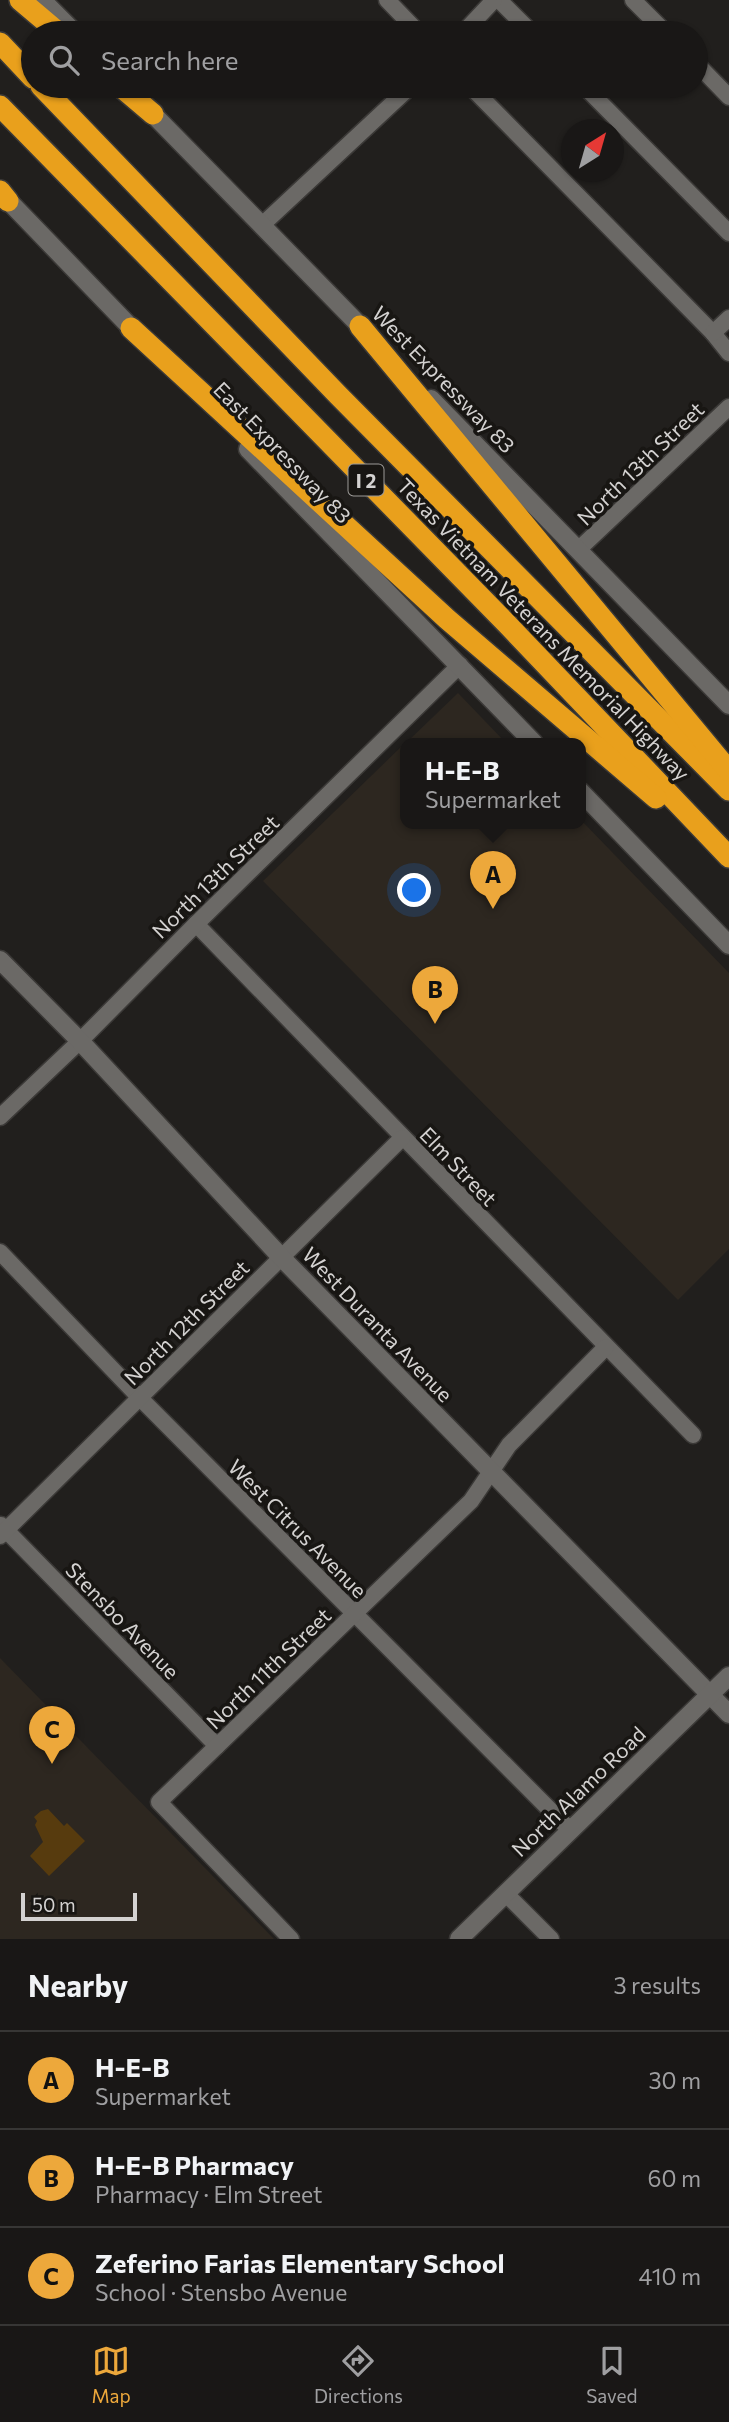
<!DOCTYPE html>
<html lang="en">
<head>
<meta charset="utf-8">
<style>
  body { margin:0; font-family:Commissioner,sans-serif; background:#262423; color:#f1f3f6 }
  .compass { position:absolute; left:561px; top:119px; width:63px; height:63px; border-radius:50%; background:#191716; box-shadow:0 2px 5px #0004; rotate:37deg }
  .scale { position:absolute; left:21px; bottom:18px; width:116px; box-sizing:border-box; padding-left:7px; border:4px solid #d4d2d1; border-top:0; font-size:19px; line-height:24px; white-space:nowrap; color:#d4d2d1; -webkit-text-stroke:5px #181613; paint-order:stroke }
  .you { position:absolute; left:415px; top:891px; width:24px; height:24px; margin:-18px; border:5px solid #fff; border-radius:50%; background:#1a73e8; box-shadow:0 0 0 10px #1a73e833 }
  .badge { display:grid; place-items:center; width:46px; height:46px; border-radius:50%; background:#eda83b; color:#111; font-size:23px; font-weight:700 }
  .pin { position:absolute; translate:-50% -58px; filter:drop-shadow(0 2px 4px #0008) }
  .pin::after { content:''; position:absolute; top:37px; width:24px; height:21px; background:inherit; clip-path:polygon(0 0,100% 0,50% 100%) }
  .popup { position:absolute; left:400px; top:738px; width:186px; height:91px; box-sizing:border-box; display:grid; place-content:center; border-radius:14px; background:#191716; filter:drop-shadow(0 2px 5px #0005); font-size:23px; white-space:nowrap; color:#9f9fa1 }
  .popup b { font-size:26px; color:#f1f3f6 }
  .popup::after { content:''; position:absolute; left:50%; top:100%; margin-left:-14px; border:14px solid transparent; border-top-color:#191716 }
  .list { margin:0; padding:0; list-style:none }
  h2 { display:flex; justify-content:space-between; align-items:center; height:91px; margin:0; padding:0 28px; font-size:30px }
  h2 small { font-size:23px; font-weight:400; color:#9f9fa1 }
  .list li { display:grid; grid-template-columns:46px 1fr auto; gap:21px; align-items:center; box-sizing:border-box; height:98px; padding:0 28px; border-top:2px solid #373635 }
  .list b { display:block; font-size:26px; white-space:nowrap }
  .list p { margin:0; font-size:23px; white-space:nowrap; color:#9f9fa1 }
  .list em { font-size:23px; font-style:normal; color:#9f9fa1 }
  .icon { flex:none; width:38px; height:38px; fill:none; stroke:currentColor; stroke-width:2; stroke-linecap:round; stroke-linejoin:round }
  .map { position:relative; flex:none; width:729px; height:1939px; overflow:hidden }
  .search { position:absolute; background:#191716; box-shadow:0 2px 5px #0004; left:21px; right:21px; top:21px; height:77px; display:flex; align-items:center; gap:18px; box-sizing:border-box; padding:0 24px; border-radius:38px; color:#9f9fa1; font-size:26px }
  .sheet { height:385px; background:#191716 }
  nav { display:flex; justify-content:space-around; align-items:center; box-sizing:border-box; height:98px; border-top:2px solid #373635; background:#191716; font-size:19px; color:#9f9fa1 }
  nav a { display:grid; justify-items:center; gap:4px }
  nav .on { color:#eda83b }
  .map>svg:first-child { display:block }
</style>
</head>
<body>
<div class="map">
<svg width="729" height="1939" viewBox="0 0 729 1939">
  <rect width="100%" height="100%" fill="#211f1d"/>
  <g fill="#2d2720">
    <polygon points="458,693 506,743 406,743"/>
    <polygon points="405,743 406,823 580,823 581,820 729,973 729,1249 678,1300 263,881"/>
    <polygon points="0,1658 207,1870 274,1939 0,1939"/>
  </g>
  <polygon fill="#573b0e" points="48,1809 64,1826 67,1823 85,1841 49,1876 30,1856 43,1842 35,1825 37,1821 34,1817 41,1811"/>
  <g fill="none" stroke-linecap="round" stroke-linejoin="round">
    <defs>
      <g id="minor">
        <polyline points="387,0 419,33"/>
        <polyline points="499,0 532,33"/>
        <polyline points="633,0 666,33"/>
        <polyline points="463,33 494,0"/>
        <polyline points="696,63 729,97"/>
        <polyline points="470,86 713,333 729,353"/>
        <polyline points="584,86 729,233"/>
        <polyline points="262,225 411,86"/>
        <polyline points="713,333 729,318"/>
        <polyline points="579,549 729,407"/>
        <polyline points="196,924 693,1435"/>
        <polyline points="0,1117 80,1041 196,924 460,665"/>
        <polyline points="0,1252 140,1398 570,1830"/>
        <polyline points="1,1525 217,1746"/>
        <polyline points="0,1536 402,1138"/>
        <polyline points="506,1894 551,1939"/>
        <polyline points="291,1939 159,1802 471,1501 509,1445 606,1347"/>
      </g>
      <polyline id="tertiary" points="0,960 80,1041 281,1257 729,1714"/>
      <g id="secondary">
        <polyline points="42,0 75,33"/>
        <polyline points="145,106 368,334"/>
        <polyline points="0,192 139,336"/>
        <polyline points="431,399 729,705"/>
        <polyline points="248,449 534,743"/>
        <polyline points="580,791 729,945"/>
        <polyline points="459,1939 729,1676"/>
      </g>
      <g id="motorway">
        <polyline points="20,0 59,33"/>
        <polyline points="0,43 33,78"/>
        <polyline points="41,86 338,395 729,790"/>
        <polyline points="120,86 153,114"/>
        <polyline points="0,106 508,625 729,857"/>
        <polyline points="0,191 8,201"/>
        <polyline points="360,326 729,771"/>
        <polyline points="131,328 447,619 656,798"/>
      </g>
    </defs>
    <use href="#minor" stroke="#3b3937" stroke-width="19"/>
    <use href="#tertiary" stroke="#3b3937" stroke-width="21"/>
    <use href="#secondary" stroke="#3b3937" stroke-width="21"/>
    <use href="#motorway" stroke="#3b3937" stroke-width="24"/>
    <use href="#minor" stroke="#6b6966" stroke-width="16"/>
    <use href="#tertiary" stroke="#6b6966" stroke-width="18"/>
    <use href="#secondary" stroke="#6b6966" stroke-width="18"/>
    <use href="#motorway" stroke="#e9a01c" stroke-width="21"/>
  </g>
  <g text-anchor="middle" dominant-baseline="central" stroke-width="7" stroke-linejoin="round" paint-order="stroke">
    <rect fill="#181613" stroke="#9c9a98" stroke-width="2" x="348.5" y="464.5" width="35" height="31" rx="5"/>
    <g font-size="19" font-weight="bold" fill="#d4d2d1">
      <text x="366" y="480">I 2</text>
    </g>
    <g font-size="21" fill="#d4d2d1" stroke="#181613">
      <text transform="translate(444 379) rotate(46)">West Expressway 83</text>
      <text transform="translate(283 452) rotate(46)">East Expressway 83</text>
      <text transform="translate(640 463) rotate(-44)">North 13th Street</text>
      <text transform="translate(544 629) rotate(46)">Texas Vietnam Veterans Memorial Highway</text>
      <text transform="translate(215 876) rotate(-44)">North 13th Street</text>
      <text transform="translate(459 1166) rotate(46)">Elm Street</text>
      <text transform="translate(186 1322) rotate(-45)">North 12th Street</text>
      <text transform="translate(378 1324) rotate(46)">West Duranta Avenue</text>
      <text transform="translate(298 1528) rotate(45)">West Citrus Avenue</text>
      <text transform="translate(123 1620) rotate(46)">Stensbo Avenue</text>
      <text transform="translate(268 1668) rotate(-44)">North 11th Street</text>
      <text transform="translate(578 1791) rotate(-44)">North Alamo Road</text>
    </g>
  </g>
</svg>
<svg class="compass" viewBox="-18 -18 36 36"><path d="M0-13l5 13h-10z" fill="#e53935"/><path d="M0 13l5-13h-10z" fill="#9f9fa1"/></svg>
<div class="scale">50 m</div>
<div class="you"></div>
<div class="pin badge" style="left:493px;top:909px">A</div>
<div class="popup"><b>H-E-B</b>Supermarket</div>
<div class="pin badge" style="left:435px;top:1024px">B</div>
<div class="pin badge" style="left:52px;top:1764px">C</div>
<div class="search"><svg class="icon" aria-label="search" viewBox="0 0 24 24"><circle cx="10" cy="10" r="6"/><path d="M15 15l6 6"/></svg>Search here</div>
</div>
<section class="sheet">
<h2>Nearby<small>3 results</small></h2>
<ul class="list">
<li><span class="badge">A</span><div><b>H-E-B</b><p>Supermarket</p></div><em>30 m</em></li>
<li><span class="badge">B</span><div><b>H-E-B Pharmacy</b><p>Pharmacy · Elm Street</p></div><em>60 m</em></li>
<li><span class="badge">C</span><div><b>Zeferino Farias Elementary School</b><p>School · Stensbo Avenue</p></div><em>410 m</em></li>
</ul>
</section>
<nav>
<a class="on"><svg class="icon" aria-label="map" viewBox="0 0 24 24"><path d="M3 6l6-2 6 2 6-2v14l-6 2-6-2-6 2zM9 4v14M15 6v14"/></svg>Map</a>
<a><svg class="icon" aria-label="directions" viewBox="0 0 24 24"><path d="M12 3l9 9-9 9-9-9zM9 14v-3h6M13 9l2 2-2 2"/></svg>Directions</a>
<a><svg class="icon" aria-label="saved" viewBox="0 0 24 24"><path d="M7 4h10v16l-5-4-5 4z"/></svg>Saved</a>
</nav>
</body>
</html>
